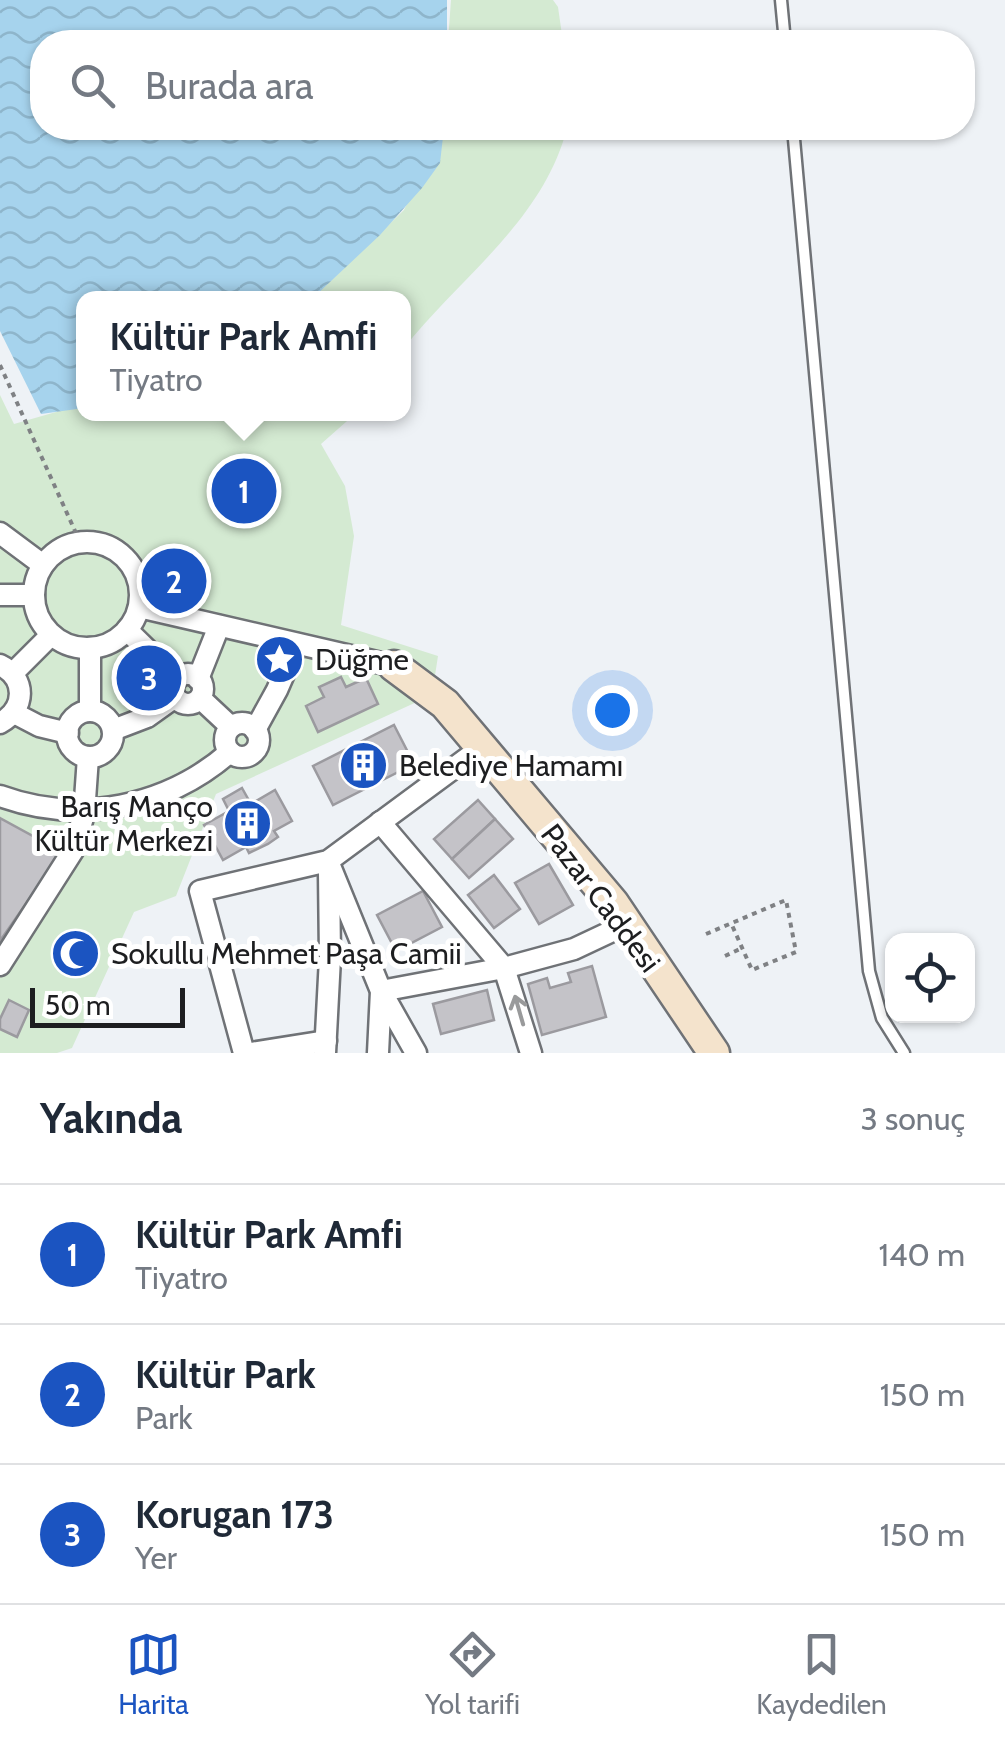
<!DOCTYPE html>
<html lang="tr">
<head>
<meta charset="utf-8">
<style>
  body { margin:0; font-family:Cabin,sans-serif; background:#f2f2f3; color:#1f2937 }
  .controls { position:absolute; right:30px; bottom:30px; display:grid; overflow:hidden; border-radius:20px; box-shadow:0 2px 8px #0004 }
  .controls button { width:90px; height:90px; display:grid; place-items:center; padding:0; border:0; border-bottom:2px solid #e0e1e3; background:#fff; color:#1f2937; font:50px sans-serif }
  .scale { position:absolute; left:30px; bottom:25px; width:155px; box-sizing:border-box; padding-left:10px; border:5px solid #1d1e20; border-top:0; font-size:28px; line-height:35px; white-space:nowrap; color:#1d1e20; -webkit-text-stroke:8px #fff; paint-order:stroke }
  .you { position:absolute; left:612px; top:710px; width:35px; height:35px; margin:-25px; border:8px solid #fff; border-radius:50%; background:#1a73e8; box-shadow:0 0 0 15px #1a73e833 }
  .badge { display:grid; place-items:center; width:65px; height:65px; border-radius:50%; background:#1b54c1; color:#fff; font-size:32px; font-weight:700 }
  .pin { position:absolute; translate:-50% -50%; border:5px solid #fff; box-shadow:0 2px 10px #0006 }
  .popup { position:absolute; left:76px; top:291px; width:335px; height:130px; box-sizing:border-box; display:grid; place-content:center; border-radius:20px; background:#fff; filter:drop-shadow(0 2px 8px #0005); font-size:32px; white-space:nowrap; color:#747a83 }
  .popup b { font-size:38px; color:#1f2937 }
  .popup::after { content:''; position:absolute; left:50%; top:100%; margin-left:-20px; border:20px solid transparent; border-top-color:#fff }
  .list { margin:0; padding:0; list-style:none }
  h2 { display:flex; justify-content:space-between; align-items:center; height:130px; margin:0; padding:0 40px; font-size:42px }
  h2 small { font-size:32px; font-weight:400; color:#747a83 }
  .list li { display:grid; grid-template-columns:65px 1fr auto; gap:30px; align-items:center; box-sizing:border-box; height:140px; padding:0 40px; border-top:2px solid #e0e1e3 }
  .list b { display:block; font-size:38px; white-space:nowrap }
  .list p { margin:0; font-size:32px; white-space:nowrap; color:#747a83 }
  .list em { font-size:32px; font-style:normal; color:#747a83 }
  .icon { flex:none; width:55px; height:55px; fill:none; stroke:currentColor; stroke-width:2; stroke-linecap:round; stroke-linejoin:round }
  .map { position:relative; flex:none; width:1005px; height:1053px; overflow:hidden }
  .search { position:absolute; background:#fff; box-shadow:0 2px 8px #0004; left:30px; right:30px; top:30px; height:110px; display:flex; align-items:center; gap:25px; box-sizing:border-box; padding:0 35px; border-radius:40px; color:#747a83; font-size:38px }
  .sheet { height:550px; background:#fff }
  nav { display:flex; justify-content:space-around; align-items:center; box-sizing:border-box; height:140px; border-top:2px solid #e0e1e3; background:#fff; font-size:28px; color:#747a83 }
  nav a { display:grid; justify-items:center; gap:5px }
  nav .on { color:#1b54c1 }
  .map>svg:first-child { display:block }
</style>
</head>
<body>
<div class="map">
<svg width="1005" height="1053" viewBox="0 0 1005 1053">
  <defs>
    <pattern id="water-waves" width="16" height="10" patternUnits="userSpaceOnUse" patternTransform="scale(2.5)"><rect width="16" height="10" fill="#a6d3ed"/><path d="M0 5q4-4 8 0t8 0" fill="none" stroke="#8eb5cb"/></pattern>
  </defs>
  <rect width="100%" height="100%" fill="#eef2f6"/>
  <g fill="#d4ead2">
    <polygon points="451,0 553,0 558,7 563,42 448,42"/>
    <path d="M442 128H567C543 221 461 276 404 348V298H313L404 210Z"/>
    <polygon points="0,395 14,424 84,404 84,414 355,414 321,444 345,486 354,536 341,625 438,656 432,695 216,794 176,896 134,912 72,1048 57,1053 0,1053"/>
  </g>
  <polygon fill="url(#water-waves)" points="0,0 447,0 447,42 42,42 42,128 444,128 440,163 422,188 380,235 313,298 84,298 84,408 41,414 0,331"/>
  <g fill="#c4c3c8" stroke="#9b9a9f" stroke-width="2.5">
    <polygon points="149,664 168,675 165,690 151,697 130,682 137,668"/>
    <polygon points="341,677 346,687 366,678 378,704 318,732 306,706 324,697 319,687"/>
    <polygon points="394,725 414,764 333,805 313,766"/>
    <polygon points="242,788 251,804 275,790 292,821 274,831 278,837 268,844 249,853 246,847 223,860 204,825 229,811 223,799"/>
    <polygon points="478,800 495,819 452,859 434,839"/>
    <polygon points="0,818 62,852 0,941"/>
    <polygon points="495,819 513,839 469,878 452,859"/>
    <polygon points="549,864 573,905 539,924 515,883"/>
    <polygon points="494,875 520,909 494,928 468,895"/>
    <polygon points="423,891 442,927 396,951 377,915"/>
    <polygon points="592,966 606,1017 542,1035 528,984 547,978 550,988 571,982 568,973"/>
    <polygon points="487,990 494,1020 441,1034 433,1004"/>
    <polygon points="9,1000 29,1010 17,1037 0,1029 0,1019"/>
  </g>
  <g fill="none" stroke-linecap="round" stroke-linejoin="round">
    <defs>
      <g id="lane">
        <polyline points="781,0 785,42"/>
        <polyline points="793,128 869,971 882,1018 904,1053"/>
      </g>
      <g id="street">
        <polyline points="0,533 43,565"/>
        <circle cx="87" cy="595" r="53"/>
        <polyline points="0,595 34,595"/>
        <polyline points="139,607 394,666"/>
        <polyline points="127,630 177,679"/>
        <polyline points="90,648 90,711"/>
        <path d="M0 665C27 678 26 709 0 723"/>
        <polyline points="13,673 51,635"/>
        <circle cx="188" cy="689" r="15"/>
        <polyline points="198,679 219,626"/>
        <polyline points="200,698 231,727"/>
        <circle cx="90" cy="734" r="23"/>
        <polyline points="14,713 39,726 68,733"/>
        <circle cx="242" cy="740" r="17"/>
        <polyline points="113,730 147,717 175,697"/>
        <polyline points="255,730 277,690 297,644"/>
        <path d="M0 796C79 825 167 807 230 752"/>
        <polyline points="380,822 504,968 531,1053"/>
        <polyline points="328,861 381,991 378,1053"/>
        <polyline points="0,965 74,849 84,814 88,757"/>
        <polyline points="244,1053 200,891 328,861 481,748"/>
        <polyline points="251,1053 326,1041"/>
        <polyline points="325,1053 330,958 329,873"/>
        <polyline points="416,1053 381,991 504,968 574,949 625,925"/>
      </g>
      <polyline id="secondary" points="394,666 445,704 613,903 714,1053"/>
    </defs>
    <use href="#lane" stroke="#6f7276" stroke-width="15"/>
    <use href="#street" stroke="#6f7276" stroke-width="25"/>
    <use href="#secondary" stroke="#6f7276" stroke-width="35"/>
    <g stroke="#7f8184" stroke-width="4" stroke-dasharray="5 5" stroke-linecap="butt">
      <polyline points="0,365 80,542"/>
      <polyline points="706,934 786,900 796,952 752,970 731,923"/>
      <polyline points="725,956 742,948"/>
    </g>
    <use href="#lane" stroke="#fff" stroke-width="10"/>
    <use href="#street" stroke="#fff" stroke-width="20"/>
    <use href="#secondary" stroke="#f4e3cc" stroke-width="30"/>
  </g>
  <defs><path id="oneway-shaft" d="M-6 0H5M1.5-3L5.5 0L1.5 3" fill="none" stroke-width="1.6" stroke-linecap="round" stroke-linejoin="round" transform="scale(2.5)"/></defs>
  <use stroke="#999a9b" href="#oneway-shaft" transform="translate(519 1010) rotate(-106)"/>
  <defs>
    <symbol id="sight-disc" viewBox="-11 -11 22 22"><circle r="9.5" fill="#1b54c1" stroke="#fff"/><path d="M0-6L1.8-2.2L6-1.7L2.9 1.2L3.7 5.4L0 3.3L-3.7 5.4L-2.9 1.2L-6-1.7L-1.8-2.2Z" fill="#fff"/></symbol>
    <symbol id="building-disc" viewBox="-11 -11 22 22"><circle r="9.5" fill="#1b54c1" stroke="#fff"/><path d="M-4-6H4V6H1V3H-1V6H-4ZM-2.5-4.3h1.7v1.8h-1.7ZM.8-4.3h1.7v1.8H.8ZM-2.5-1h1.7V.8h-1.7ZM.8-1h1.7V.8H.8Z" fill="#fff"/></symbol>
    <symbol id="mosque-disc" viewBox="-11 -11 22 22"><circle r="9.5" fill="#1b54c1" stroke="#fff"/><path d="M3.5-4.9A6 6 0 1 0 3.5 4.9A5 5 0 1 1 3.5-4.9Z" fill="#fff"/></symbol>
  </defs>
  <g fill-rule="evenodd">
    <use href="#sight-disc" x="252" y="632" width="55" height="55"/>
    <use href="#building-disc" x="336" y="738" width="55" height="55"/>
    <use href="#building-disc" x="220" y="796" width="55" height="55"/>
    <use href="#mosque-disc" x="48" y="926" width="55" height="55"/>
  </g>
  <g text-anchor="middle" dominant-baseline="central" stroke-width="10" stroke-linejoin="round" paint-order="stroke">
    <g font-size="30" fill="#1d1e20" stroke="#fff" text-anchor="start">
      <text x="315" y="659">Düğme</text>
      <text x="399" y="765">Belediye Hamamı</text>
      <text x="213" y="806" text-anchor="end">Barış Manço<tspan x="213" dy="34">Kültür Merkezi</tspan></text>
      <text x="111" y="953">Sokullu Mehmet Paşa Camii</text>
    </g>
    <g font-size="30" fill="#1d1e20" stroke="#fff">
      <text transform="translate(601 898) rotate(53)">Pazar Caddesi</text>
    </g>
  </g>
</svg>
<div class="controls">
<button><svg class="icon" aria-label="locate" viewBox="0 0 24 24"><circle cx="12" cy="12" r="6"/><path d="M12 2v4M12 18v4M2 12h4M18 12h4"/></svg></button>
</div>
<div class="scale">50 m</div>
<div class="you"></div>
<div class="pin badge" style="left:244px;top:491px">1</div>
<div class="popup"><b>Kültür Park Amfi</b>Tiyatro</div>
<div class="pin badge" style="left:174px;top:581px">2</div>
<div class="pin badge" style="left:149px;top:678px">3</div>
<div class="search"><svg class="icon" aria-label="search" viewBox="0 0 24 24"><circle cx="10" cy="10" r="6"/><path d="M15 15l6 6"/></svg>Burada ara</div>
</div>
<section class="sheet">
<h2>Yakında<small>3 sonuç</small></h2>
<ul class="list">
<li><span class="badge">1</span><div><b>Kültür Park Amfi</b><p>Tiyatro</p></div><em>140 m</em></li>
<li><span class="badge">2</span><div><b>Kültür Park</b><p>Park</p></div><em>150 m</em></li>
<li><span class="badge">3</span><div><b>Korugan 173</b><p>Yer</p></div><em>150 m</em></li>
</ul>
</section>
<nav>
<a class="on"><svg class="icon" aria-label="map" viewBox="0 0 24 24"><path d="M3 6l6-2 6 2 6-2v14l-6 2-6-2-6 2zM9 4v14M15 6v14"/></svg>Harita</a>
<a><svg class="icon" aria-label="directions" viewBox="0 0 24 24"><path d="M12 3l9 9-9 9-9-9zM9 14v-3h6M13 9l2 2-2 2"/></svg>Yol tarifi</a>
<a><svg class="icon" aria-label="saved" viewBox="0 0 24 24"><path d="M7 4h10v16l-5-4-5 4z"/></svg>Kaydedilen</a>
</nav>
</body>
</html>
